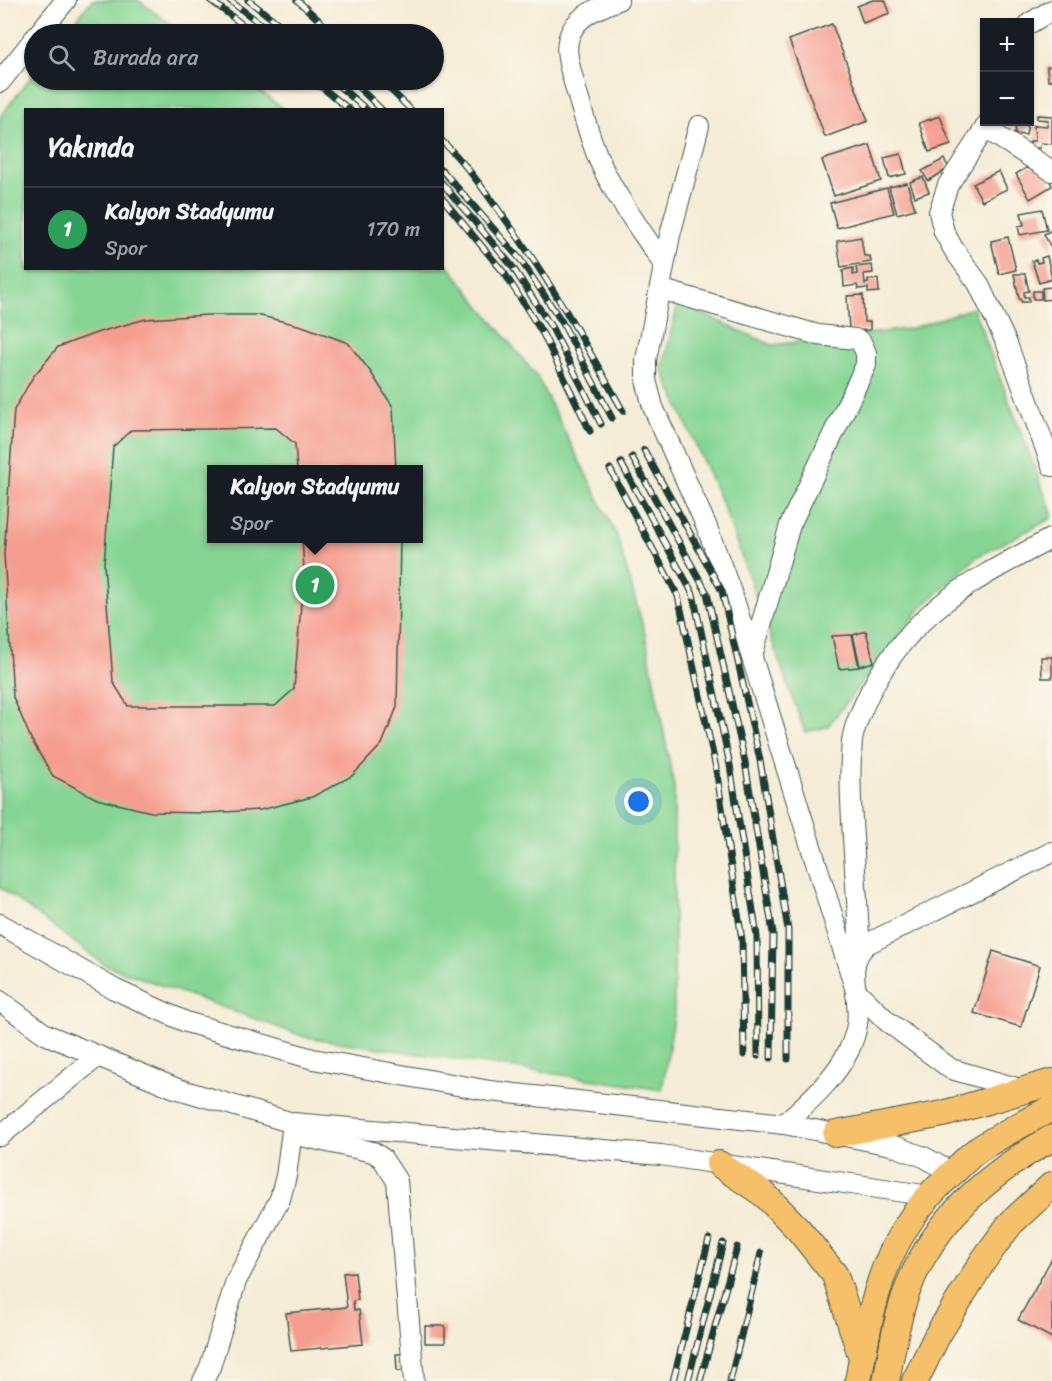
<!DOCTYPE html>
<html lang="tr">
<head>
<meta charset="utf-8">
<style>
  body { margin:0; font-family:Sriracha,sans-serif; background:#242831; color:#f1f3f6 }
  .controls { position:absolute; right:18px; top:18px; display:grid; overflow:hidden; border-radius:0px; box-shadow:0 2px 4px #0004 }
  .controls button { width:54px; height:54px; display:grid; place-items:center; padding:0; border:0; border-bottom:2px solid #363941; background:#171b24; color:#f1f3f6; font:30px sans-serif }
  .you { position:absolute; left:639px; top:802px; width:21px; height:21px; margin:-15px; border:4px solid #fff; border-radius:50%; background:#1a73e8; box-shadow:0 0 0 9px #1a73e833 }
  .badge { display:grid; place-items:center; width:39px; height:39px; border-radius:50%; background:#d1495b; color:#fff; font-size:20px; font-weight:700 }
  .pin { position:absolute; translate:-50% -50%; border:3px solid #fff; box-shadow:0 2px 6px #0006 }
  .popup { position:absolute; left:207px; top:465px; width:216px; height:78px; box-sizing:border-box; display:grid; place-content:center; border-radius:0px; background:#171b24; filter:drop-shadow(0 2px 4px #0005); font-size:20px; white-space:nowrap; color:#9ea1a6 }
  .popup b { font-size:22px; color:#f1f3f6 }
  .popup::after { content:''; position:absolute; left:50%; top:100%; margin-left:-12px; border:12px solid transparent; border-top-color:#171b24 }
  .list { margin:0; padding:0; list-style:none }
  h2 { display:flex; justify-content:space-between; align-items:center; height:78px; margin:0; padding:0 24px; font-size:26px }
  h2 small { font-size:20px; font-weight:400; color:#9ea1a6 }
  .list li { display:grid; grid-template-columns:39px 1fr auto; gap:18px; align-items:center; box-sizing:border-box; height:84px; padding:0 24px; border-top:2px solid #363941 }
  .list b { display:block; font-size:22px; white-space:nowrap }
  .list p { margin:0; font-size:20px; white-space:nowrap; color:#9ea1a6 }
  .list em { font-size:20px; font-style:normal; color:#9ea1a6 }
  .icon { flex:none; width:33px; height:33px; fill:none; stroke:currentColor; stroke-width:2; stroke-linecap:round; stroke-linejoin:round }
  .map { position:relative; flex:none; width:1052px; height:1381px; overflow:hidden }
  .search { position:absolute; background:#171b24; box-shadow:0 2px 4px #0004; left:24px; top:24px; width:420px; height:66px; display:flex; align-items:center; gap:15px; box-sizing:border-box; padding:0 21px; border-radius:33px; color:#9ea1a6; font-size:22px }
  .panel { position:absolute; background:#171b24; box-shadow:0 2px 4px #0004; left:24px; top:108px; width:420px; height:162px; border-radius:0px }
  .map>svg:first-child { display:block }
</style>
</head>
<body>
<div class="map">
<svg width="1052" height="1381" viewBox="0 0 1052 1381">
  <rect width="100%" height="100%" fill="#fbf7ec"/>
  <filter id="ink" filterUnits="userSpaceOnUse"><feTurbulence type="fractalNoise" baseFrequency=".0167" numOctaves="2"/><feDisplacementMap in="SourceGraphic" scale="12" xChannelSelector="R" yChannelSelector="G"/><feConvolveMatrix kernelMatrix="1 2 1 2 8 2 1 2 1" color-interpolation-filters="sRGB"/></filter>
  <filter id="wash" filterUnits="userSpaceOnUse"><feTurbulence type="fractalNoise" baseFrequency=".008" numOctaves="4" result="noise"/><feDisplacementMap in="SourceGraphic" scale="24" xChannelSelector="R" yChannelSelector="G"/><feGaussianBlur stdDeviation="1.35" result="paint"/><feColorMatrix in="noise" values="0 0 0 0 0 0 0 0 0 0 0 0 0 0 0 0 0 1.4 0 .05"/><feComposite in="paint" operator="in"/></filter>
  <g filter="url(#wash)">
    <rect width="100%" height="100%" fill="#f4ecd6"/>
    <g fill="#86d594" stroke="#528964" stroke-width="1.5" fill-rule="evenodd">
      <polygon points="92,0 138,0 184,34 65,34"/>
      <path d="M34 73V80H244L284 109 26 110V268H442L443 259 537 377 617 536 645 634 674 786V1016L662 1090 305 1037 105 965 0 887V117ZM212 470H418V538H212Z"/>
      <polygon points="678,303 772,345 909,329 973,308 1052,513 1052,518 978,556 920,609 827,727 805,732 724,508 662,369"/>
    </g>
    <g id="blocks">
      <g fill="#f59d8f">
        <polygon points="873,0 885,0 890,13 863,23 857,6"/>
        <polygon points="832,24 868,121 825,137 789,40"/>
        <polygon points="1052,66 1052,80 1048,81 1047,67"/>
        <polygon points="1037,115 1052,116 1052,144 1041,143 1040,148 1030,148 1030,141 1035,141 1034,125 1047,126 1048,120 1037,119"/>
        <polygon points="940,116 951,145 929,152 919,123"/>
        <polygon points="1016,122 1028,122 1026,135 1015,134"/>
        <polygon points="870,145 881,181 834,196 822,160"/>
        <polygon points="901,154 906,174 889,178 884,158"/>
        <polygon points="944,159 949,168 928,181 922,171"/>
        <polygon points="1035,163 1047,174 1052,186 1030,199 1016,174"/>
        <polygon points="999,171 1007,189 982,201 973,184"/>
        <polygon points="923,177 929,192 915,197 910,182"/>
        <polygon points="907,183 915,209 897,214 889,187"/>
        <polygon points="887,188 894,213 837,228 830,203"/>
        <polygon points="1042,209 1047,230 1020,235 1018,226 1024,225 1021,213"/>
        <polygon points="1052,230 1052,250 1044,234"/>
        <polygon points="861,237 864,256 870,256 871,262 841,267 837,241"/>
        <polygon points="1008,237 1016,270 999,274 991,241"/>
        <polygon points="1047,256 1052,279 1039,283 1032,261 1036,260 1037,263 1042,262 1041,258"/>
        <polygon points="872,265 873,273 864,274 865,284 868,283 868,280 878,279 879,292 868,293 868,288 858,289 857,285 844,287 843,270 853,268 853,275 857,274 856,267"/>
        <polygon points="1014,274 1025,274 1029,291 1024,292 1024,297 1029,297 1029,302 1022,302 1019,298"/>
        <polygon points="1052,287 1052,299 1043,300 1042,288"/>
        <rect x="1033" y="291" width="8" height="8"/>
        <polygon points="863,295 864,322 870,322 870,330 849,331 847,296"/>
        <polygon points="208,315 257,315 302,326 348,343 370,371 393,407 396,470 297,470 295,444 276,428 131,430 113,447 104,564 113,682 128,706 275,706 294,689 304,569 302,538 400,538 397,707 382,744 352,776 312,797 260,810 205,813 151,812 97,799 53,776 32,741 13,697 4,554 14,410 33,377 58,347 99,332 146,319"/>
        <polygon points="866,631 874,662 860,666 853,635"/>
        <polygon points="852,635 859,667 839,669 832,636"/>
        <polygon points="1041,657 1052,657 1052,678 1042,678"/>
        <polygon points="993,951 1040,966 1021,1027 974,1013"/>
        <polygon points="1052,1258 1052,1338 1018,1320"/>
        <polygon points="355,1272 358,1300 353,1301 354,1310 359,1310 363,1344 291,1351 286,1313 347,1307 343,1273"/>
        <rect x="425" y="1326" width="20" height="17"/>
        <polygon points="396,1354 408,1354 408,1370 397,1371"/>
      </g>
    </g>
  </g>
  <g filter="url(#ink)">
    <use href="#blocks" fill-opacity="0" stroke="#3f574c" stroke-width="1.5"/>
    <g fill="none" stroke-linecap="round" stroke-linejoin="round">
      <defs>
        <g id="minor">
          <path d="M618 0C599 8 576 15 569 37 564 52 571 71 575 86 582 111 589 136 599 160 615 197 642 231 664 265"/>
          <polyline points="1030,23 1052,10"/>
          <polyline points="38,34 66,0"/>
          <polyline points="0,82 34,39"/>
          <polyline points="989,122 948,185 939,212 944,232 954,250 978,283 1007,344 1052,466"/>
          <polyline points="699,126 670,235 646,360 646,380 653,407 706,525 734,600 856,991 888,1022 951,1069 1027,1091"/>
          <polyline points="985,128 1052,171"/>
          <polyline points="660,289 818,335 855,339 861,342 866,353 866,365 790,525 752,656"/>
          <polyline points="0,924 114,989 186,1022 313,1059 490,1091 784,1124 891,1145 924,1157 952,1173"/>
          <path d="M860 950C858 912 855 875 853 837 851 805 849 773 852 741 854 725 864 705 871 690 914 608 974 580 1052 538"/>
          <polyline points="0,1001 45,1034 175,1088 293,1123 661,1155 930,1196"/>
          <path d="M784 1124C808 1102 834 1080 849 1050 852 1043 856 1032 857 1024 862 995 842 966 867 944L1052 852"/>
          <polyline points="292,1134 373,1152 382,1158 397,1181 414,1381"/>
          <polyline points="0,1136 98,1056"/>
          <polyline points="203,1381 210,1367 236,1281 280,1199 286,1176 293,1123"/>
        </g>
        <g id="major">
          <polyline points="836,1134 943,1114 1052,1082"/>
          <polyline points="719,1164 765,1195 799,1230 835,1275 861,1355"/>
          <path d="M858 1381C873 1296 885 1232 952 1173 960 1166 968 1157 976 1151 1000 1135 1027 1121 1052 1108"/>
          <path d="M886 1381C892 1351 896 1320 907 1291 932 1222 989 1173 1052 1138"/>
          <polyline points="915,1381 937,1336 983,1261 1010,1224 1052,1185"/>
        </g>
      </defs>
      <use href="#minor" stroke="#3f574c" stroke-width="22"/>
      <use href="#major" stroke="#3f574c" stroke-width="28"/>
      <use href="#minor" stroke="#fff" stroke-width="20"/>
      <use href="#major" stroke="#f6c06b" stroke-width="26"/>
      <defs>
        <g id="rail">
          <polyline points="210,0 255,34"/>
          <polyline points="229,0 274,34"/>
          <polyline points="248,0 292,34"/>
          <polyline points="297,0 334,34"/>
          <polyline points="313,80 350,110"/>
          <polyline points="332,80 367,110"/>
          <polyline points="351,80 382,110"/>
          <polyline points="381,80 411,110"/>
          <path d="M442 141C464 162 482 187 500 212 548 277 584 341 623 411"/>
          <polyline points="442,170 520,259 562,322 612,418"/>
          <polyline points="442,183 512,266 552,328 601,424"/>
          <polyline points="442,198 505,274 543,334 590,431"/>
          <polyline points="644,450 722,591 760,760 788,930 788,1059"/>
          <polyline points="632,457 707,593 745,762 773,933 771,1058"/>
          <polyline points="621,463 693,594 730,765 757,936 758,1056"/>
          <polyline points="610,469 678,596 716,768 742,940 744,1055"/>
          <polyline points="673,1381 709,1239"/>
          <polyline points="688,1381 723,1243"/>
          <polyline points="700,1381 737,1247"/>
          <polyline points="730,1381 761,1253"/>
        </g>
      </defs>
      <use href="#rail" stroke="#1f3d34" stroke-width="7"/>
      <use href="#rail" stroke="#fbf7ec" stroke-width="4.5" stroke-dasharray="14" stroke-linecap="butt"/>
    </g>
  </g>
</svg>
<div class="controls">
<button>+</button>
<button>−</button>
</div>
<div class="you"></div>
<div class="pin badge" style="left:315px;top:585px;background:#2e9e5b">1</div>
<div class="popup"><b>Kalyon Stadyumu</b>Spor</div>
<div class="search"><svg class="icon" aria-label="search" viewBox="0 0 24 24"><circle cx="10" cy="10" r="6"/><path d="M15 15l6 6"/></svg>Burada ara</div>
<section class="panel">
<h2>Yakında<small></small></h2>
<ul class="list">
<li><span class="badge" style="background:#2e9e5b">1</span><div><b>Kalyon Stadyumu</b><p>Spor</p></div><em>170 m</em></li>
</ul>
</section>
</div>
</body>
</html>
